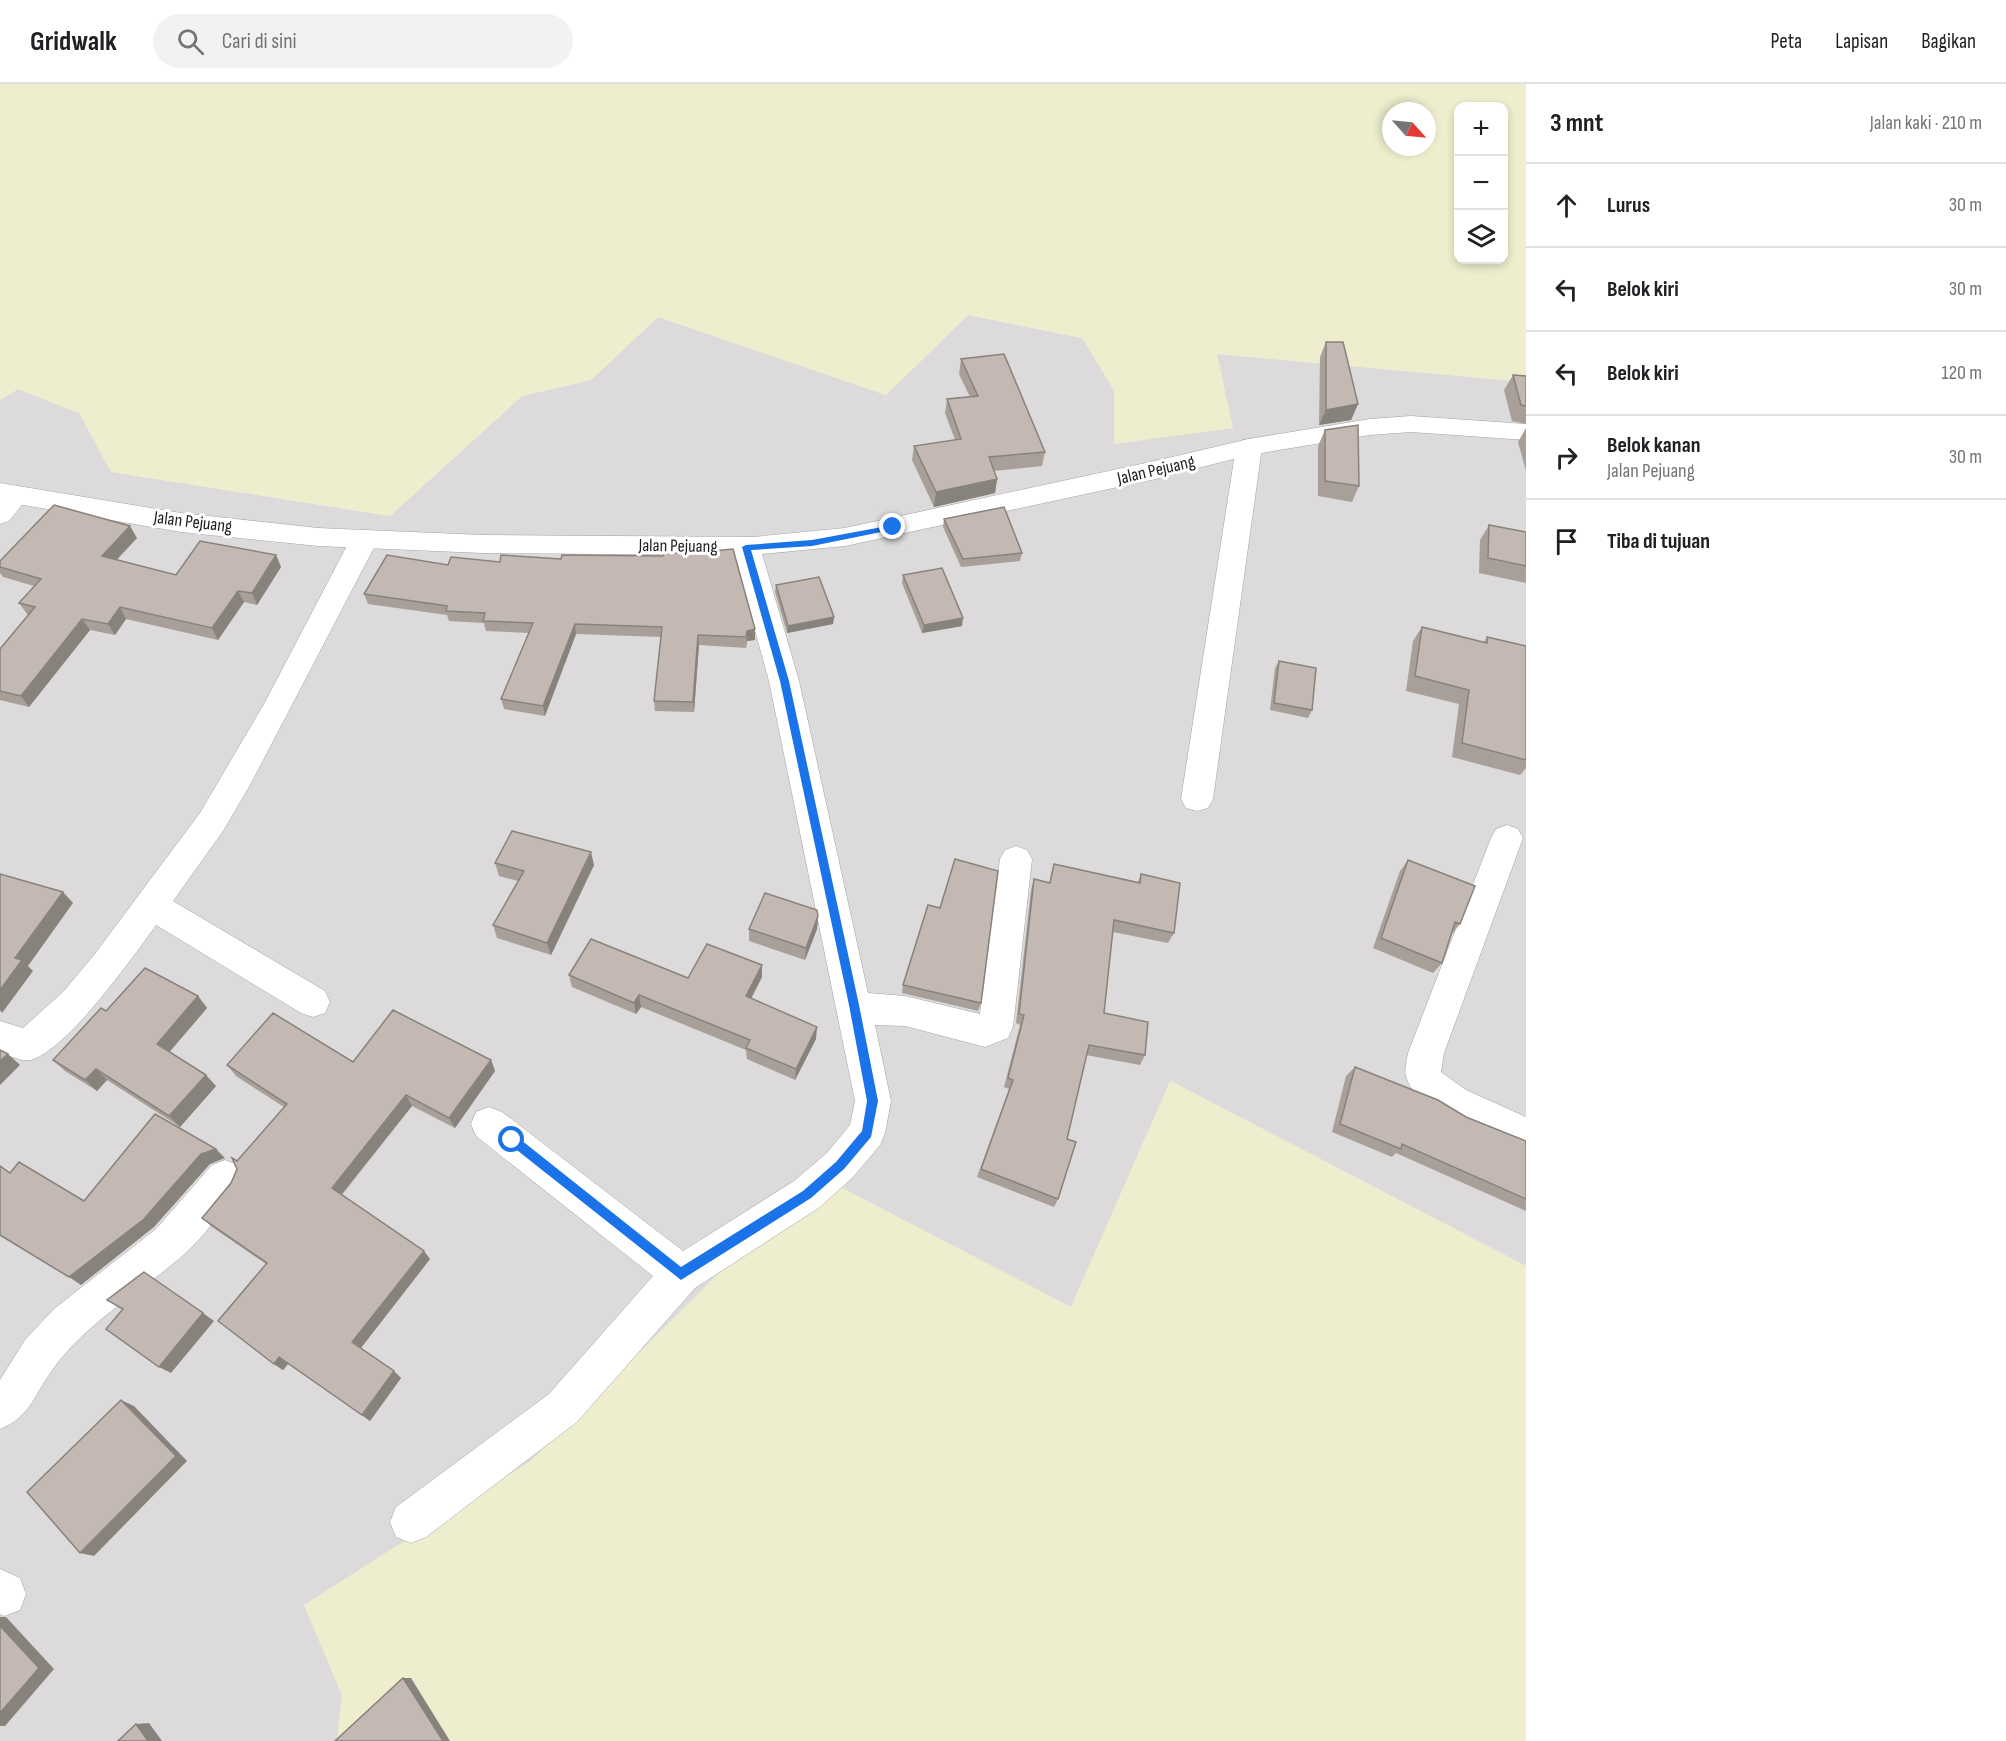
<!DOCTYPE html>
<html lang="id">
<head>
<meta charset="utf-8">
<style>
  body { margin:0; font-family:"Sofia Sans Condensed",sans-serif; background:#f2f2f2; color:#202124 }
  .controls { position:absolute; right:18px; top:18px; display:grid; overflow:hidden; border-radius:12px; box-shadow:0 3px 9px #0003 }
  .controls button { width:54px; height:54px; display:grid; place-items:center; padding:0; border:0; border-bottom:2px solid #e0e0e0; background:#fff; color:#202124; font:30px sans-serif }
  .compass { position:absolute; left:1382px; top:18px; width:54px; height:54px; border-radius:50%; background:#fff; box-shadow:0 3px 9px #0003; rotate:117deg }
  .stop { position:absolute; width:18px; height:18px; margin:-14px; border:4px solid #1a73e8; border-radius:50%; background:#fff }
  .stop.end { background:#1a73e8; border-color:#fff; box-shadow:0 2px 6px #0008 }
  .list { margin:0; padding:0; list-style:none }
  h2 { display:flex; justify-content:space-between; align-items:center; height:78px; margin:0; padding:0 24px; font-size:26px }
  h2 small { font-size:20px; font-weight:400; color:#757577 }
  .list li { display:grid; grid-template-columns:39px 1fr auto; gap:18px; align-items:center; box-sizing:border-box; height:84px; padding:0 24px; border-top:2px solid #e0e0e0 }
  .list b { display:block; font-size:22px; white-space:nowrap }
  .list p { margin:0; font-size:20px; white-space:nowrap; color:#757577 }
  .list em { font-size:20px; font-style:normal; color:#757577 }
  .icon { flex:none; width:33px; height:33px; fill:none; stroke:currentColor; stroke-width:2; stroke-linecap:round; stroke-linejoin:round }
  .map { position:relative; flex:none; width:1526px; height:1657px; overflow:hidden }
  header { display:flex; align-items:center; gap:36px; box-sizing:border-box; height:84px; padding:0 30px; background:#fff; border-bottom:2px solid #e0e0e0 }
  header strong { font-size:28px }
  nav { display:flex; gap:33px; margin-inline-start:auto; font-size:21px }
  .search { width:420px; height:54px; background:#f2f2f2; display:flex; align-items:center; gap:15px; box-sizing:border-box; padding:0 21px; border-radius:33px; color:#757577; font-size:22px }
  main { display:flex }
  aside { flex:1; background:#fff }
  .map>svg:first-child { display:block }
</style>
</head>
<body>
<header>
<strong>Gridwalk</strong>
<div class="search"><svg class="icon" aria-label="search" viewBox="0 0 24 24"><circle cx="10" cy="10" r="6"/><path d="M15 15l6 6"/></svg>Cari di sini</div>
<nav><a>Peta</a><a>Lapisan</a><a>Bagikan</a></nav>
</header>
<main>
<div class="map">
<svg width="1526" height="1657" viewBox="0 0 1526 1657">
  <rect width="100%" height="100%" fill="#efeae3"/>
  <polygon fill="#dcdada" points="968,231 1082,254 1114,306 1114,360 1217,270 1526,298 1526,1182 1171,997 1071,1223 817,1091 532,1376 304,1521 342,1611 337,1657 0,1657 0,316 18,305 79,329 112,388 390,432 522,312 591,296 658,233 886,311"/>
  <g fill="#eeeece" fill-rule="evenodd">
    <path d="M0 0H1526V298L1217 270 1233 344 1114 360V306L1082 254 968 231 886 311 658 233 591 296 522 312 390 432 111 388 79 329 18 305 0 316ZM1458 22H1504V176H1458ZM1391 27H1427V63H1391Z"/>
    <polygon points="1170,997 1526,1182 1526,1657 337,1657 342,1611 304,1521 532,1376 817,1091 1071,1223"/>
  </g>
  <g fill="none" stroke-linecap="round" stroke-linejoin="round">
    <defs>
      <g id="minor">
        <polygon points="1249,355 1258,357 1262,363 1213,715 1208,724 1197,727 1186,724 1181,715 1236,363 1240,357"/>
        <polygon points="17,402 26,405 30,411 9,437 0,440 0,414 8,405"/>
        <path d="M364 447 374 449 378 456 250 701 223 747 173 817 325 907 330 918 325 929 313 933 301 929 156 841C133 873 68 965 31 976 22 978 9 971 0 969V937L23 944 64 907 94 871 200 729 264 620 350 456 354 449Z"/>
        <polygon points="746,454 756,456 760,463 799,597 868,909 905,912 980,930 1000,775 1005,766 1016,762 1027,766 1032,775 1013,943 1008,954 985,963 905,942 875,941 891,1017 885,1049 880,1061 853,1093 820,1123 695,1204 577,1338 426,1453 411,1459 396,1453 390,1438 396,1423 549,1310 653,1192 476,1052 471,1040 476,1028 489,1023 502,1028 683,1167 794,1097 827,1069 850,1041 855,1017 769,597 732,463 736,456"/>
        <path d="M1507 741 1518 745 1523 754 1444 969 1441 988 1466 1006 1526 1033V1067C1490 1053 1418 1033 1406 992 1404 985 1407 976 1408 969L1491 754 1496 745Z"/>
        <path d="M225 1076 238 1081 244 1094 238 1107C220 1128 203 1155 181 1173 139 1209 86 1239 53 1285 34 1310 31 1333 0 1345V1296L25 1256 54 1225 156 1145 212 1081Z"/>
        <polygon points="0,1485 20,1494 26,1510 20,1526 4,1532 0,1530"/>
      </g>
      <polygon id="tertiary" points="1411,332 1526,340 1526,356 1411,348 1370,351 1249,371 1155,395 845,462 753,471 482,469 318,462 181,448 0,417 0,399 181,429 318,444 482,451 753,453 845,444 1155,377 1249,355 1370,335"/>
    </defs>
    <use href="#minor" stroke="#a4a4a4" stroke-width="1"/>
    <use href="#tertiary" stroke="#a4a4a4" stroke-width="1"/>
    <use href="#minor" fill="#fff" fill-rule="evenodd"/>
    <use href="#tertiary" fill="#fff" fill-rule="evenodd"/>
  </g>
  <g fill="#a89f99">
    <polygon points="1326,258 1358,320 1351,336 1319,341 1320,273"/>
    <polygon points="961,275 1045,368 1042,382 994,387 997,395 995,409 934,423 912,376 914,362 955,356 945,329 947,315 970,313 959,290"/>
    <polygon points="1513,291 1526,292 1526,340 1512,337 1504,306"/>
    <polygon points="1526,344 1526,387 1518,358"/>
    <polygon points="1325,346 1359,402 1352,418 1318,412 1318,362"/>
    <polygon points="944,435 1022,469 1020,477 961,483 943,443"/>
    <polygon points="1489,441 1526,448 1526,499 1479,489 1480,456"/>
    <polygon points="137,454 116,476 176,491 276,471 281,483 257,521 244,518 218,556 126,535 115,551 90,546 29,623 0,616 0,565 28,531 27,530 19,519 34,502 3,493 0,489 0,477"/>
    <polygon points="387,471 755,556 747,557 746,564 699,561 694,628 655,627 654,617 661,553 576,550 545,632 504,625 501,615 529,549 486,547 484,539 449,537 447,531 368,520 364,510"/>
    <polygon points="903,491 962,542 922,549 902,499"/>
    <polygon points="776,501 834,533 833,540 787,549 775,508"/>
    <polygon points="1422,543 1484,558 1487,553 1526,562 1526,684 1520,691 1452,673 1459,620 1406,607 1413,557"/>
    <polygon points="1279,577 1312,626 1308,634 1270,626 1275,584"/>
    <polygon points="1408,776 1460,840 1452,850 1442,879 1433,889 1373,864 1400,787"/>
    <polygon points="495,779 594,781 551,871 497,854 493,841 518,797 499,792"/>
    <polygon points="1054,780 1138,798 1141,790 1174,849 1168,859 1113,848 1104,929 1145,971 1140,981 1086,971 1067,1055 1058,1115 1054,1123 977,1093 1009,1005 1004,1003 1020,941 1016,939 1031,806 1034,795 1049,799"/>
    <polygon points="940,824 981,919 978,927 902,909 903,901"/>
    <polygon points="818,832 817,845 805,876 749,857 749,845"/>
    <polygon points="762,881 762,893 751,915 816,955 795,996 747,975 746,966 641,923 636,930 572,903 569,891 688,894"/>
    <polygon points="198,912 207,924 169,968 216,1002 180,1043 107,996 97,1007 65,987 53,976 106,927"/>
    <polygon points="491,976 495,987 455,1044 412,1022 342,1111 430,1175 361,1264 401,1294 370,1337 288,1280 283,1286 274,1280 266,1180 212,1143 202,1134 231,1099 237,1085 237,1077 284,1023 236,992 227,981 353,978"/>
    <polygon points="1355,983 1466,1033 1526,1057 1526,1127 1396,1069 1392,1073 1332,1048 1346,992"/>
  </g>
  <g fill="#88827d">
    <polygon points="1358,320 1351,336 1319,341 1326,326"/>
    <polygon points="997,395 995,409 934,423 936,408"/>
    <polygon points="130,442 137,454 109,484 102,472"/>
    <polygon points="276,471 281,483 257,521 252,509"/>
    <polygon points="238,507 244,518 218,556 212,544"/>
    <polygon points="120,523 126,535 115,551 108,540"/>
    <polygon points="834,533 833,540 787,549 788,542"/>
    <polygon points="963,534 962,542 922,549 924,541"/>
    <polygon points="82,535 90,546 29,623 21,612"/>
    <polygon points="575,540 576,550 545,632 543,622"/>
    <polygon points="755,545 755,556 747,557 746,564 747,547"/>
    <polygon points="698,551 699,561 694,628 693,618"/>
    <polygon points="591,768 594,781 551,871 547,859"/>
    <polygon points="63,808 73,819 28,882 33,887 2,929 0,926 0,906 15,874"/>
    <polygon points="818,832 817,845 805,876 806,864"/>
    <polygon points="762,881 762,893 746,924 746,912"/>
    <polygon points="639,911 641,923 636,930 634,919"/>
    <polygon points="198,912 207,924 167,971 157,960"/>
    <polygon points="817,943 816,955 795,996 796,985"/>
    <polygon points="8,970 20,981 0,1001 0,977"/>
    <polygon points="491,976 495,987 455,1044 449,1034"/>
    <polygon points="96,985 107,996 97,1007 85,996"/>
    <polygon points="206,991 216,1002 180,1043 169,1032"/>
    <polygon points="406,1011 412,1022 339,1113 332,1104"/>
    <polygon points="216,1065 225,1074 210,1080 154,1143 81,1201 69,1193 201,1070"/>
    <polygon points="424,1167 430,1175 360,1265 352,1258"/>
    <polygon points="203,1229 214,1237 171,1289 159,1283"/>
    <polygon points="279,1273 288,1280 283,1286 274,1280"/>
    <polygon points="394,1287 401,1294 370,1337 362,1331"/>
    <polygon points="121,1316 134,1322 187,1377 94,1472 80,1469"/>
    <polygon points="0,1533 6,1533 54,1585 5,1642 0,1642"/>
    <polygon points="403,1594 411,1594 450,1657 443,1657"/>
    <polygon points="149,1639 162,1657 148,1657 136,1640"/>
  </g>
  <g fill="#c3b9b2" stroke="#88827d" stroke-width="1.5">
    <polygon points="1326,258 1343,258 1358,320 1326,326"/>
    <polygon points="1004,270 1045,368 989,373 997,395 936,408 914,362 961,355 947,315 978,312 961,275"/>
    <polygon points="1513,291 1526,292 1526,322 1521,321"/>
    <polygon points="1358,341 1359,402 1325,397 1325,346"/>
    <polygon points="54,421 130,442 102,472 176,491 200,457 276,471 252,509 238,507 212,544 120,523 108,540 82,535 21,612 0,607 0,565 35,523 19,519 41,495 0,483 0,477"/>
    <polygon points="1004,423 1022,469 963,475 944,435"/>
    <polygon points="1489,441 1526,448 1526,482 1488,474"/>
    <polygon points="733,465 755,545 747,547 746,553 698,551 693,618 654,617 662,543 575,540 543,622 501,615 533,539 483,537 485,529 446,527 447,522 364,510 387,471 448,481 451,473 500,478 501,471 561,475 562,471 663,472 664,469 689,469"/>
    <polygon points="942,484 963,534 924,541 903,491"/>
    <polygon points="819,493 834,533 788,542 776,501"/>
    <polygon points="1422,543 1487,559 1487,553 1526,562 1526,676 1462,659 1469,606 1415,592"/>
    <polygon points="1279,577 1316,584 1312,626 1274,619"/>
    <polygon points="512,747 591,768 547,859 493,841 524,787 495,779"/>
    <polygon points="955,775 998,787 981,919 903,901 928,821 940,824"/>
    <polygon points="1408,776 1475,802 1460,840 1455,838 1442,879 1381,854"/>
    <polygon points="1054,780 1140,799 1141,790 1180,799 1174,849 1114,836 1104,929 1148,938 1145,971 1089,961 1067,1055 1076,1058 1058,1115 981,1085 1013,996 1008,994 1024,931 1019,930 1034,795 1050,799"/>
    <polygon points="0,790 63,808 15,874 22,876 0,906"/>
    <polygon points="765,809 817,826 818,832 806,864 749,845"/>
    <polygon points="591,855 688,894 707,860 762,881 746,912 817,943 796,985 746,964 750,956 639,911 634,919 569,891"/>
    <polygon points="145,884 198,912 157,960 206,991 169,1032 96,985 85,996 53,976 101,924 106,927"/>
    <polygon points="393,926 491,976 449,1034 406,1011 332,1104 424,1167 352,1258 394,1287 362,1331 279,1273 274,1280 218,1237 267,1179 202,1134 231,1099 237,1085 232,1074 237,1077 287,1020 227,981 273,929 353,978"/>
    <polygon points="0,966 8,970 0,977"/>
    <polygon points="1355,983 1438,1016 1466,1033 1526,1057 1526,1115 1402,1060 1401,1065 1340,1040"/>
    <polygon points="155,1030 216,1065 201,1070 144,1135 69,1193 0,1151 0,1082 10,1089 19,1078 84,1117"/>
    <polygon points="144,1188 203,1229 159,1283 106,1245 123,1225 107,1216"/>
    <polygon points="121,1316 176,1372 80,1469 27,1408"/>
    <polygon points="0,1542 39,1584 0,1629"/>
    <polygon points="403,1594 443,1657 335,1657"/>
    <polygon points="136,1640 148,1657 118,1657"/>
  </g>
  <polygon fill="#1a73e8" points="893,441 897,443 896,445 812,462 751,466 789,597 859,921 878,1017 871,1053 844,1085 811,1114 681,1196 508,1059 506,1056 508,1052 516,1052 681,1183 803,1107 836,1078 862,1047 867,1017 849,921 780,597 742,463 746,461 812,456"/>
  <g text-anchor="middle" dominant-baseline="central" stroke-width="6" stroke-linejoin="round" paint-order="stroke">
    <g font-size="18" fill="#1d1d1d" stroke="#fff">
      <text transform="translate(1156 386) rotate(-13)">Jalan Pejuang</text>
      <text transform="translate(193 438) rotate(7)">Jalan Pejuang</text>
      <text transform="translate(678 462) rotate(1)">Jalan Pejuang</text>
    </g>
  </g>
</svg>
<div class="controls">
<button>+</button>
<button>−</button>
<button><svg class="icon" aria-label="layers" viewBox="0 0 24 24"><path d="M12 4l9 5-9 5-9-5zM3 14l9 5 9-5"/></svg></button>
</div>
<svg class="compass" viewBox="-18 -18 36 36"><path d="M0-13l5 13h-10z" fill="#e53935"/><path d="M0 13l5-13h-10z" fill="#757577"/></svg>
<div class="stop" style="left:512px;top:1056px"></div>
<div class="stop end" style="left:893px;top:443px"></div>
</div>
<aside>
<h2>3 mnt<small>Jalan kaki · 210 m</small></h2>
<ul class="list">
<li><svg class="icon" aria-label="ahead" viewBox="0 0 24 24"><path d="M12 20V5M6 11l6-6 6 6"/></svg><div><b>Lurus</b></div><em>30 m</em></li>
<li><svg class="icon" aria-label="left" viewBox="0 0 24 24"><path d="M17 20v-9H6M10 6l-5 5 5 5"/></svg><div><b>Belok kiri</b></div><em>30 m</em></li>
<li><svg class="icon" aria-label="left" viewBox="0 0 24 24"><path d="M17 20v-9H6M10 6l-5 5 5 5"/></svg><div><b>Belok kiri</b></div><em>120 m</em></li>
<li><svg class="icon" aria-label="right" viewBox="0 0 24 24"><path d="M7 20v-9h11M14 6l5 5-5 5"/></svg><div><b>Belok kanan</b><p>Jalan Pejuang</p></div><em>30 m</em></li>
<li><svg class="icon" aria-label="arrive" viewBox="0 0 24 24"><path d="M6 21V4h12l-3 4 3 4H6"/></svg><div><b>Tiba di tujuan</b></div></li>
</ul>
</aside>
</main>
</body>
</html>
